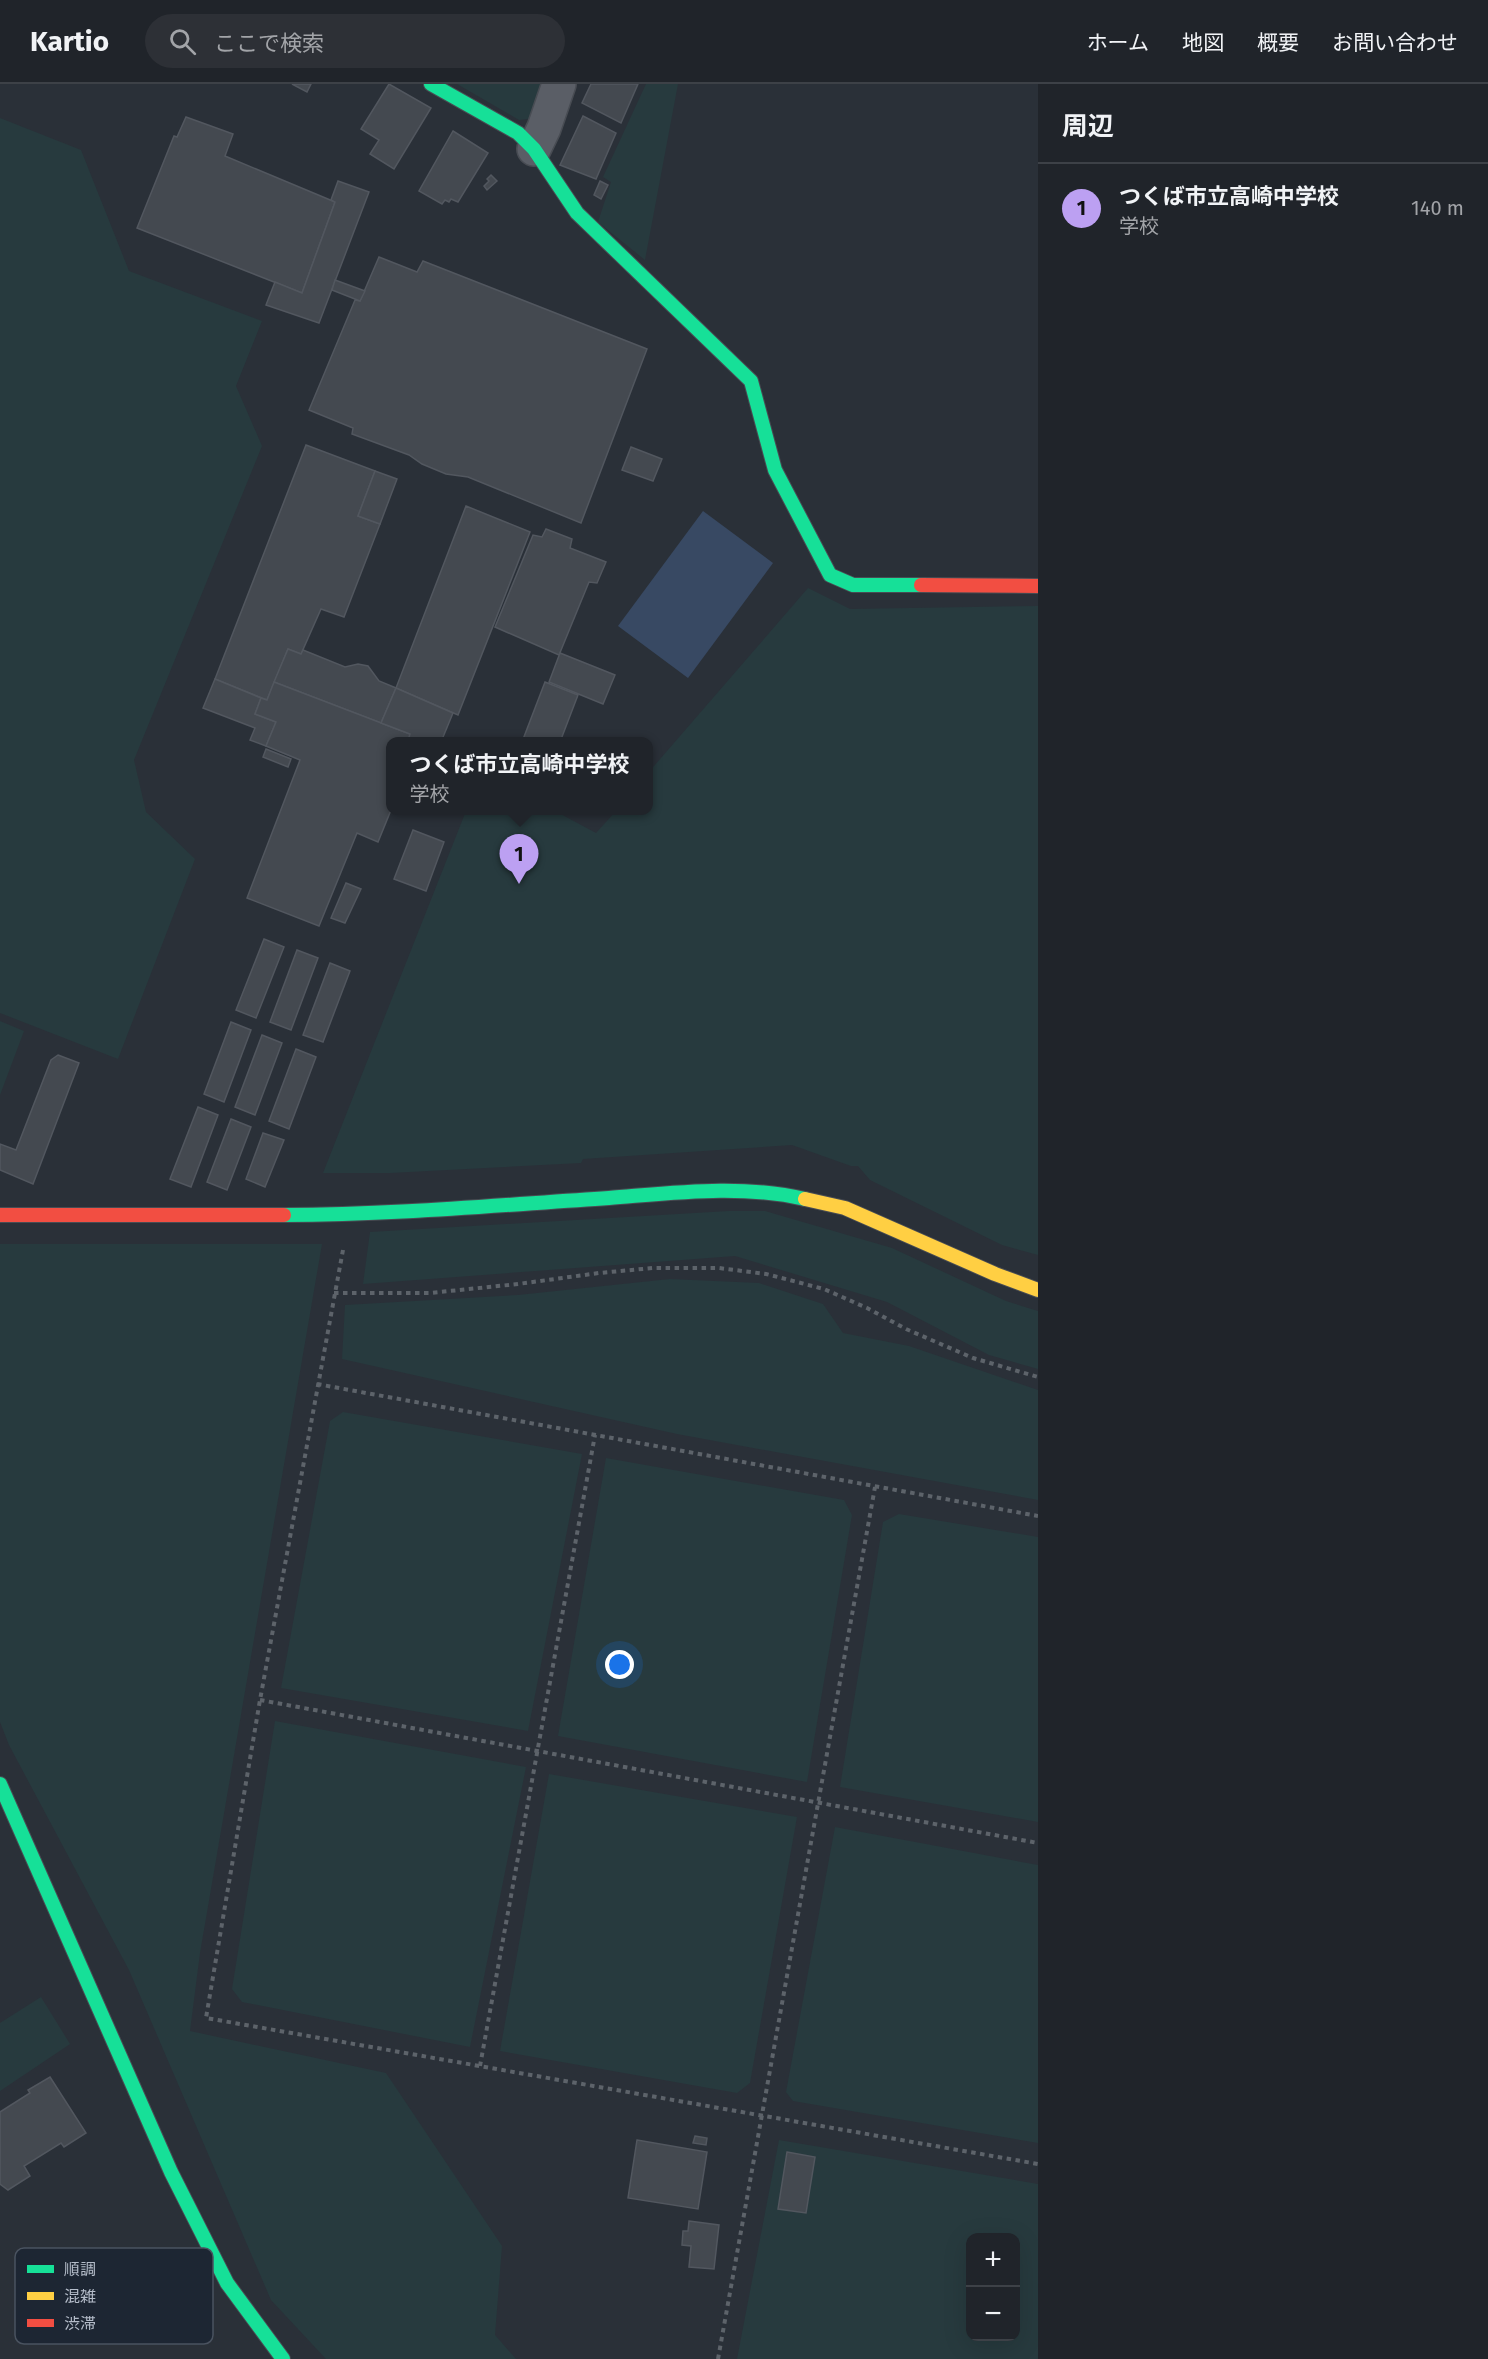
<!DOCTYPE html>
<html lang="ja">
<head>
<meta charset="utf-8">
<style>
  body { margin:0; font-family:"Fira Sans","Noto Sans JP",sans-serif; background:#2d3036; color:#f1f3f6 }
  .controls { position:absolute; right:18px; bottom:18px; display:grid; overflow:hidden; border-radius:12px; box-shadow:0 6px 24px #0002 }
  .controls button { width:54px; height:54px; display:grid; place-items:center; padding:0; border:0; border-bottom:2px solid #3d4147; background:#20242a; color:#f1f3f6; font:30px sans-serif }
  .you { position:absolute; left:620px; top:1581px; width:21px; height:21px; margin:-15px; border:4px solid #fff; border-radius:50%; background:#1a73e8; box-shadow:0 0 0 9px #1a73e833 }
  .badge { display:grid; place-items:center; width:39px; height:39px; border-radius:50%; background:#bca0f2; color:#111; font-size:20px; font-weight:700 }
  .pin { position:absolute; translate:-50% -50px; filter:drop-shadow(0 2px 3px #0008) }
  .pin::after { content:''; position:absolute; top:32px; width:21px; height:18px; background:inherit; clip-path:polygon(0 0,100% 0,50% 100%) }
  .popup { position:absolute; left:386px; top:653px; width:267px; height:78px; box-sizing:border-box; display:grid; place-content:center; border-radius:12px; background:#20242a; filter:drop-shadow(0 2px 4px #0005); font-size:20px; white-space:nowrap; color:#a2a4a8 }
  .popup b { font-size:22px; color:#f1f3f6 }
  .popup::after { content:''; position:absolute; left:50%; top:100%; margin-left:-12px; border:12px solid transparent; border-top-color:#20242a }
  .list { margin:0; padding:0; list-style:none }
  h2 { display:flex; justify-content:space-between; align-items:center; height:78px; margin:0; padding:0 24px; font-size:26px }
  h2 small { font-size:20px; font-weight:400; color:#a2a4a8 }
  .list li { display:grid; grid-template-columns:39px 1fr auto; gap:18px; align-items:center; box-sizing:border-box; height:90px; padding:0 24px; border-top:2px solid #3d4147 }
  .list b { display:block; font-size:22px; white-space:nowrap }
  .list p { margin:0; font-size:20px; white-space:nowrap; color:#a2a4a8 }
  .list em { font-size:20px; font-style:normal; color:#a2a4a8 }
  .icon { flex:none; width:33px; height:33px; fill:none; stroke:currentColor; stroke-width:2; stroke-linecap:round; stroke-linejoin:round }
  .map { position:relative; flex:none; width:1038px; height:2275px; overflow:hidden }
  header { display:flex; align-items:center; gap:36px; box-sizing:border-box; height:84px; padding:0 30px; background:#20242a; border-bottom:2px solid #3d4147 }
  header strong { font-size:28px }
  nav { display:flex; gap:33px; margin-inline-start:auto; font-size:21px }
  .search { width:420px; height:54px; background:#2d3036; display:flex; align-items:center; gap:15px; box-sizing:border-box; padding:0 21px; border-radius:33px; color:#a2a4a8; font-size:22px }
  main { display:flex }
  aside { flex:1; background:#20242a }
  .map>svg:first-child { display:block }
</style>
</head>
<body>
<header>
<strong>Kartio</strong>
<div class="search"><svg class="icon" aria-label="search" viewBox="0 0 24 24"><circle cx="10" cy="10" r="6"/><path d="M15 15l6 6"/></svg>ここで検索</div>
<nav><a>ホーム</a><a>地図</a><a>概要</a><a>お問い合わせ</a></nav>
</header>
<main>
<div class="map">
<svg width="1038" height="2275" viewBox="0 0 1038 2275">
  <rect width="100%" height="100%" fill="#2a3038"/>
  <g fill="#273a3e" fill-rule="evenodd">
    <polygon points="457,0 546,0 536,34 519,36"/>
    <polygon points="646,0 678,0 645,176 598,138 611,98 603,93"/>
    <polygon points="0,34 81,66 129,187 262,237 236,302 262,362 134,676 146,728 195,775 118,975 0,929"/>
    <polygon points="808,504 850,525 1038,522 1038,1171 1002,1161 870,1096 858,1082 851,1082 792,1061 583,1075 581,1079 390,1089 323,1089 466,727 555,727 596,749 616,727 648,726 648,689"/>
    <polygon points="0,937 24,947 0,1011"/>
    <polygon points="729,1127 765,1127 892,1164 1006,1217 1038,1227 1038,1285 989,1271 887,1218 735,1172 363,1200 370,1148"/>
    <polygon points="0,1160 322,1160 200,1869 190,1947 386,1989 502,2162 495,2251 516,2275 326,2275 271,2216 129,1886 9,1661 0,1638"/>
    <polygon points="670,1195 759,1199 823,1220 843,1249 909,1262 1038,1306 1038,1416 677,1350 342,1275 345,1221 518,1211"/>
    <polygon points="343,1328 582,1370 528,1647 281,1604 330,1337"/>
    <polygon points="606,1374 844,1416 852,1431 807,1698 558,1652"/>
    <polygon points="899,1430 1038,1453 1038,1738 840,1703 883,1438"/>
    <polygon points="275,1637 526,1683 470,1963 242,1918 232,1905"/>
    <polygon points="549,1690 797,1733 750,1999 737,2009 500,1967"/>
    <polygon points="835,1743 1038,1781 1038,2059 793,2017 786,2008"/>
    <polygon points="41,1913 70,1960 0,2007 0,1939"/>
    <path d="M779 2056 1038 2100V2275H737ZM970 2154H1016V2252H970Z"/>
  </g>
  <polygon fill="#384963" points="703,427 773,479 688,594 618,542"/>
  <g fill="#444950" stroke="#52575f" stroke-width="1.5">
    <polygon points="292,0 311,0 307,8"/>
    <polygon points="389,0 431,24 394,85 370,70 379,56 361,45"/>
    <polygon points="591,0 638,0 621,39 582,19"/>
    <polygon points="583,32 616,49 596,95 560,81"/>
    <polygon points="186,33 233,50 225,72 335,118 302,209 137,144 174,52 177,53"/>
    <polygon points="453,47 488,69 458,118 451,115 449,118 445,116 442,120 419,107"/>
    <polygon points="491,91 497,97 487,106 484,102 489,97 487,95"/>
    <polygon points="338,97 369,108 319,239 266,221 275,198 302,209 335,118 331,116"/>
    <polygon points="600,97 608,101 601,115 594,111"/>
    <polygon points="379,173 417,188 423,177 647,265 581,439 468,393 446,390 422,380 409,371 352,350 353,344 309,326 355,216 360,217"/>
    <polygon points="335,196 365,207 360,217 332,206"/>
    <polygon points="306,361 375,387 358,432 380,440 344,533 321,525 301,570 288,565 267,616 215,595"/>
    <polygon points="631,363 662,375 653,397 622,386"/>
    <polygon points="375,387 397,395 380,440 358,432"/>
    <polygon points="466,422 530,448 458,631 396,604"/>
    <polygon points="546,445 572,455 570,464 606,478 597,499 589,498 559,571 495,543 533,451 542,453"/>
    <polygon points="288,565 301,570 303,566 345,583 358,580 368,582 379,597 396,604 381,639 274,598"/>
    <polygon points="560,569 615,591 603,620 549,598"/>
    <polygon points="215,595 261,614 255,630 276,638 266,662 250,656 255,644 203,624"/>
    <polygon points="274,598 410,650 408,658 390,658 390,702 388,707 390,708 391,726 378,758 357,749 319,842 247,814 300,676 266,662 276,638 255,630 261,614 267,616"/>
    <polygon points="545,598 578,611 560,658 522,658"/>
    <polygon points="396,604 453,629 441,658 408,658 410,650 381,639"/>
    <polygon points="266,665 291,675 288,683 263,673"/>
    <polygon points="413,746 444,758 426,807 394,795"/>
    <polygon points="346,799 361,805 345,839 331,834"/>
    <polygon points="264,855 284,863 256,934 236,926"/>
    <polygon points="297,866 318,874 291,946 270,938"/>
    <polygon points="330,879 350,887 323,958 303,951"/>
    <polygon points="231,938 251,946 224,1018 204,1010"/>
    <polygon points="262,951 282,959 255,1031 235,1023"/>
    <polygon points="296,965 316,973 289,1045 269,1037"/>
    <polygon points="58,971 79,979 33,1100 0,1086 0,1060 16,1066 51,976"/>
    <polygon points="198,1023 218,1031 191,1103 170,1095"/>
    <polygon points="231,1035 251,1043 227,1106 207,1098"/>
    <polygon points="263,1049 284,1056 265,1103 246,1095"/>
    <polygon points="50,1993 86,2049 64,2063 61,2059 24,2082 30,2092 8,2106 0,2100 0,2028 30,2009 28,2006"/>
    <polygon points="695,2052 707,2054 706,2061 693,2059"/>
    <polygon points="637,2056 707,2068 698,2125 628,2114"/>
    <polygon points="787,2068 815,2073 806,2129 778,2125"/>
    <polygon points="689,2137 719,2141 714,2185 689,2183 691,2162 682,2161 683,2147 688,2147"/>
  </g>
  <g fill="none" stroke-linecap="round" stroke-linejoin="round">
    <defs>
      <polyline id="street" points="534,65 544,44 559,0"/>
      <g id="fast">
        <polyline points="431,0 518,49 534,65 577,129 751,297 775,386 830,491 853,501 921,501"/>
        <path d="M284 1131C392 1131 500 1121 609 1114 673 1109 741 1100 805 1115"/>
        <polyline points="0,1700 171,2088 227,2199 283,2275"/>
      </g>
      <polyline id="slow" points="805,1115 845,1124 995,1190 1038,1206"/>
      <g id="jam">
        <polyline points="921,501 1038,502"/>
        <polyline points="0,1131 284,1131"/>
      </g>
    </defs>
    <use href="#street" stroke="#484c53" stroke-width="36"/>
    <use href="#fast" stroke="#484c53" stroke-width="16"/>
    <use href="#slow" stroke="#484c53" stroke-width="16"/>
    <use href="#jam" stroke="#484c53" stroke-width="16"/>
    <g stroke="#5d636a" stroke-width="4" stroke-dasharray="4.5 4.5" stroke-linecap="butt">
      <polyline points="343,1166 260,1616 206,1934 1038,2080"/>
      <polyline points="334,1209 430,1209 518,1200 599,1189 653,1184 719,1184 766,1190 824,1205 867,1224 906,1245 973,1274 1038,1293"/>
      <polyline points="317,1300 1038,1432"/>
      <polyline points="260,1616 1038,1759"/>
      <polyline points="480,1982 595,1351"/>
      <polyline points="718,2275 875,1403"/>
    </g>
    <use href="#street" stroke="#5a5e66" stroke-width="33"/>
    <use href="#fast" stroke="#16e098" stroke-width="14"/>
    <use href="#slow" stroke="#ffcf43" stroke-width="14"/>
    <use href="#jam" stroke="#f24e42" stroke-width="14"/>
  </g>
  <rect x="15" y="2164" width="198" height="96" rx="9" fill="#1d2633" stroke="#4a5360" stroke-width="1.5"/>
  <rect x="27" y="2181" width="27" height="8" fill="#16e098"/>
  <rect x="27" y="2208" width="27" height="8" fill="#ffcf43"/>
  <rect x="27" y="2235" width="27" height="8" fill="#f24e42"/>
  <g font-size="16" fill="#b4bcc9">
    <text x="64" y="2191">順調</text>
    <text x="64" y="2218">混雑</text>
    <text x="64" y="2245">渋滞</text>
  </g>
</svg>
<div class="controls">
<button>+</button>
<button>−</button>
</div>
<div class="you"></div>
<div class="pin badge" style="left:519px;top:800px">1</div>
<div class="popup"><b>つくば市立高崎中学校</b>学校</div>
</div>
<aside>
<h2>周辺<small></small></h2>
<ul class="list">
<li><span class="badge">1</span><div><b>つくば市立高崎中学校</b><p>学校</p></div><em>140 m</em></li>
</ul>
</aside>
</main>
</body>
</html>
